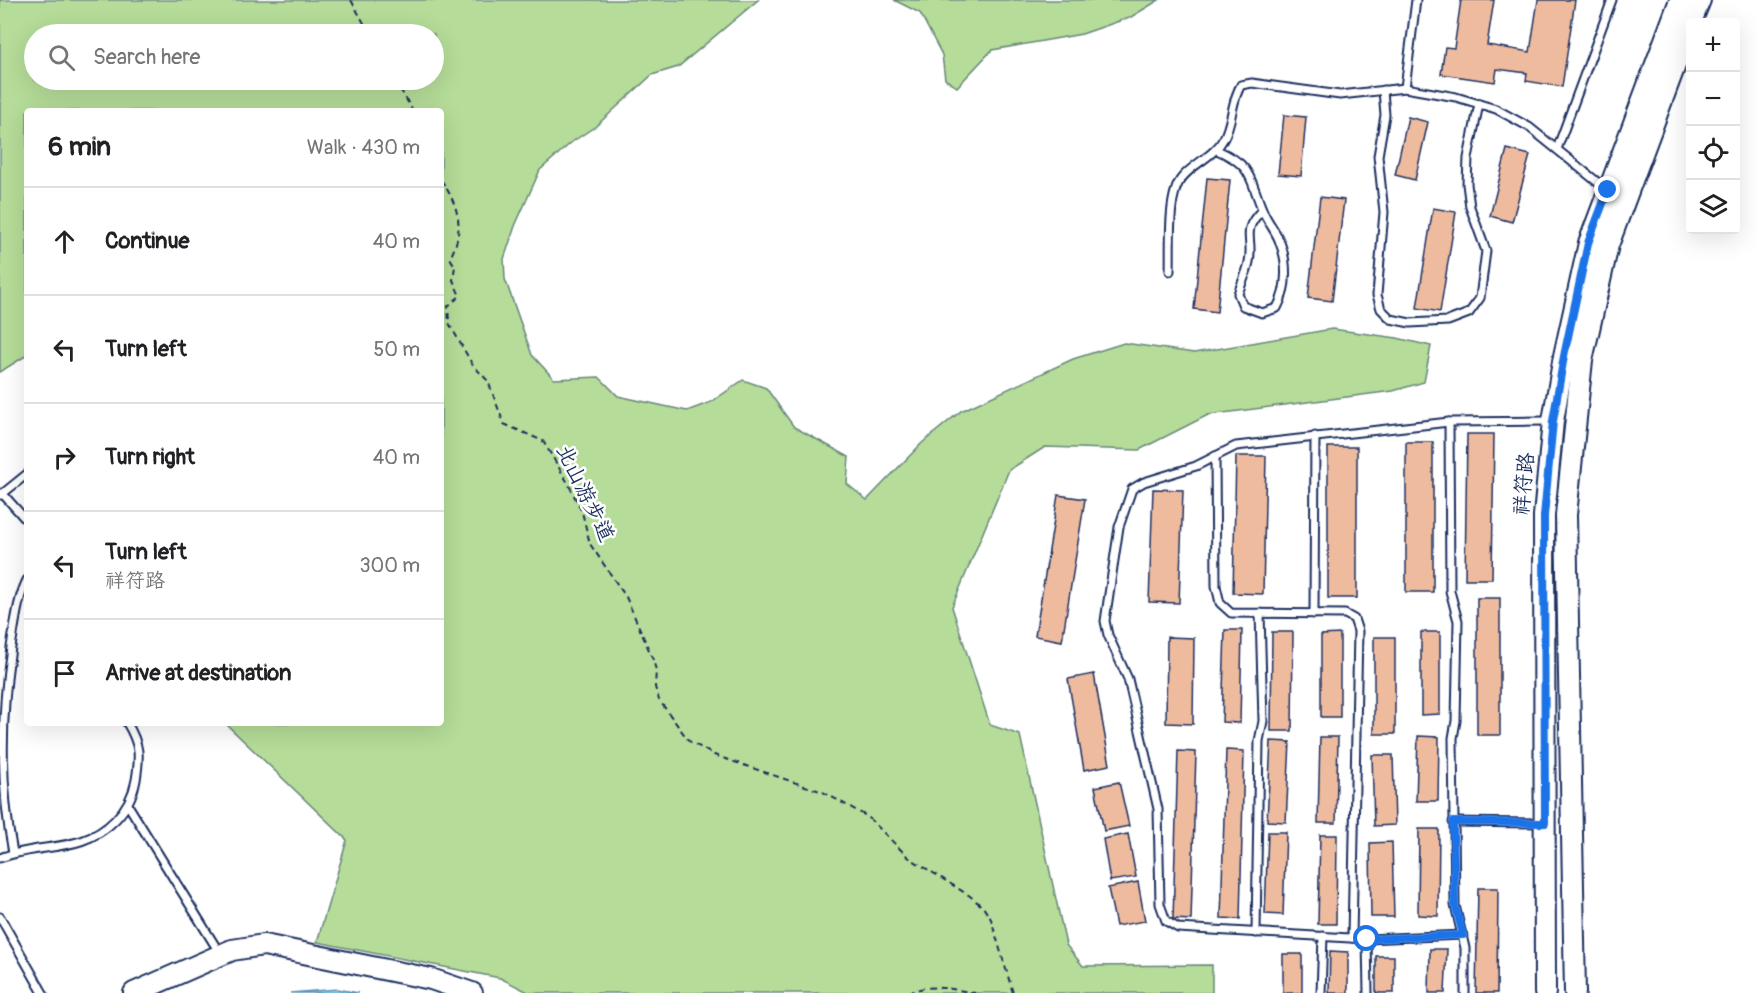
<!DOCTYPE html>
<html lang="en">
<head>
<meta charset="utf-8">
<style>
  body { margin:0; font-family:Pangolin,"LXGW WenKai TC",sans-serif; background:#f2f2f2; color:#202124 }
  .controls { position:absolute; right:18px; top:18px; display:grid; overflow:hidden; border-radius:6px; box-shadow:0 6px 24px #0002 }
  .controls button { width:54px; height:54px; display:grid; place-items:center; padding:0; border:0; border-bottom:2px solid #e0e0e0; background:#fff; color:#202124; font:30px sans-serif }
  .stop { position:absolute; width:18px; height:18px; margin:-14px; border:4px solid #1a73e8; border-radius:50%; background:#fff }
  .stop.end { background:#1a73e8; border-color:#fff; box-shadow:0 2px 6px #0008 }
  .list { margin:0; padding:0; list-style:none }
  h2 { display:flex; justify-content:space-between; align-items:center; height:78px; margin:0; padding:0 24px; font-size:26px }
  h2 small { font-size:20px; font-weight:400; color:#757577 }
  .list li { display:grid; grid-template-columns:39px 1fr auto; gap:18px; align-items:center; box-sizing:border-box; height:108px; padding:0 24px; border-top:2px solid #e0e0e0 }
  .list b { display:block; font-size:22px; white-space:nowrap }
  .list p { margin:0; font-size:20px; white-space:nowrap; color:#757577 }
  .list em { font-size:20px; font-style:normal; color:#757577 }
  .icon { flex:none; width:33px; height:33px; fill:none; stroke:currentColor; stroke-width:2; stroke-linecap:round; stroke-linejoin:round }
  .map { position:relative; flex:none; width:1758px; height:993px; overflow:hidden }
  .search { position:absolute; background:#fff; box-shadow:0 6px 24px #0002; left:24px; top:24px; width:420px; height:66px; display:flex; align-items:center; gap:15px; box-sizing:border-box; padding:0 21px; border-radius:33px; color:#757577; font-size:22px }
  .panel { position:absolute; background:#fff; box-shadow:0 6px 24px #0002; left:24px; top:108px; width:420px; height:618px; border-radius:6px }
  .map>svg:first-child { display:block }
</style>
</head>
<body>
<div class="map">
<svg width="1758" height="993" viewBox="0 0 1758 993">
  <rect width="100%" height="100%" fill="#fff"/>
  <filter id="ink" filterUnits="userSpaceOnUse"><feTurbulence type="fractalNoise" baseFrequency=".0167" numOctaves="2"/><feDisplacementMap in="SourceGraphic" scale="12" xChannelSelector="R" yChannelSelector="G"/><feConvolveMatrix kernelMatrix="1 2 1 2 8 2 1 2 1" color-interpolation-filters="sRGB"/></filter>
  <g filter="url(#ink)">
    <g fill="#b5dc98" stroke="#68867b" stroke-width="1.5" fill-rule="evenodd">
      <path d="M0 0H758L678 67 652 75 596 126 572 142 540 170 515 226 504 259 505 279 532 355 554 379 599 377 618 396 687 411 711 402 743 380 766 388 794 427 849 457 847 484 867 500 922 443 961 411 1073 359 1124 343 1194 353 1332 329 1397 338 1431 346 1424 382 1393 391 1208 415 1139 450 1045 447 1009 470 952 607 990 725 1020 735 1066 945 1083 966 1212 965V993H530L500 978 317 942 347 840 225 723H441V111H27V355L0 372ZM34 34H434V80H34Z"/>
      <polygon points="894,0 1159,0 1131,17 1082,34 992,50 957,87 945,79 942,55 920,13"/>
    </g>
    <polygon fill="#89ceeb" stroke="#5d8eb3" stroke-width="1.5" points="338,989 358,993 290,993"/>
    <g fill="#eebb9f" stroke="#1b2f5e" stroke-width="1.5">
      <polygon points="1461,0 1494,0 1487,45 1530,52 1538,0 1575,0 1562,87 1526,81 1527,73 1497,69 1495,82 1441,74 1445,47 1454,48"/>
      <polygon points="1284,115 1306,117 1301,176 1278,174"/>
      <polygon points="1408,117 1428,122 1415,180 1395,175"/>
      <polygon points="1507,149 1530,155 1512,222 1490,216"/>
      <polygon points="1207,178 1230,180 1217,312 1194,309"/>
      <polygon points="1320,197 1344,200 1332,301 1308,298"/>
      <polygon points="1433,208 1456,212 1440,312 1417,308"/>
      <polygon points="1467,434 1494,434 1492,579 1465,579"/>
      <rect x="1406" y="442" width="27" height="150"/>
      <rect x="1328" y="447" width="29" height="151"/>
      <polygon points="1236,456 1266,456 1263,594 1233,593"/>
      <polygon points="1153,489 1183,490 1179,603 1149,602"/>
      <polygon points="1058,495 1085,499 1062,641 1035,636"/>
      <rect x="1477" y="598" width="23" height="137"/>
      <polygon points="1225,630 1242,630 1240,723 1222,722"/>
      <polygon points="1272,632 1293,632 1292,731 1271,731"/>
      <polygon points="1421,632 1440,632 1440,714 1421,715"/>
      <polygon points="1340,634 1340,717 1321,717 1321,635"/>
      <polygon points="1167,637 1194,638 1193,724 1166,723"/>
      <rect x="1374" y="637" width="21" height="97"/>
      <polygon points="1094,674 1110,765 1084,770 1068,679"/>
      <polygon points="1418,736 1439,737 1438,801 1416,801"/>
      <polygon points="1320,737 1338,737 1336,823 1318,823"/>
      <polygon points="1271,741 1290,742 1286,822 1267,821"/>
      <polygon points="1226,750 1244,751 1240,919 1221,918"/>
      <polygon points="1178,751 1196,752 1191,920 1173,919"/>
      <polygon points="1372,755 1393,755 1395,825 1374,826"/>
      <polygon points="1119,782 1129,826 1104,831 1095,787"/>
      <polygon points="1419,829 1439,829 1438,916 1418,915"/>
      <polygon points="1268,832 1286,832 1283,915 1265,914"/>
      <polygon points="1128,834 1136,877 1110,881 1103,839"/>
      <polygon points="1320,835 1337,835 1336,924 1318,924"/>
      <polygon points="1392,842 1394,917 1371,917 1370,843"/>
      <polygon points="1138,882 1145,921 1116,926 1108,888"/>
      <polygon points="1478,888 1498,888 1497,993 1476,993"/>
      <polygon points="1430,949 1447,949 1445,993 1429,993"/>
      <polygon points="1330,951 1348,952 1348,993 1329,993"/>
      <rect x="1283" y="954" width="19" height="39"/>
      <rect x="1376" y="956" width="18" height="37"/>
    </g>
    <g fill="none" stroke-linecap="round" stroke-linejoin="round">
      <defs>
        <g id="service">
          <polyline points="1405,88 1416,0"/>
          <polyline points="1383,90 1385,115 1378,156 1384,212 1377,295 1381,309 1391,319 1410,323 1448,321 1469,313 1480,298 1486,251 1470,207 1467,184 1468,158 1479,104"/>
          <polyline points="1557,149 1612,0"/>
          <path d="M1217 150C1254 166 1249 179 1263 211 1267 221 1275 230 1279 240 1288 261 1288 288 1277 308L1262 313 1243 306 1238 294C1241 284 1247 273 1249 262 1254 237 1240 232 1262 210"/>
          <path d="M1170 271C1171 248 1167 197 1181 179 1193 163 1214 157 1224 138 1233 121 1231 101 1241 85L1252 83 1340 95 1405 88 1456 97 1496 109 1529 127 1606 189"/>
          <polyline points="1449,422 1450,591 1458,621 1456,721 1453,738 1455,905 1465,948 1465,993"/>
          <polyline points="1215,456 1216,586 1220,603 1231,613 1345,614 1354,619 1358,631 1352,938"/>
          <polyline points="2,493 27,521"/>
          <polyline points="1,495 27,474"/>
          <polyline points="1314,614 1315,436"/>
          <polyline points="128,805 219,952"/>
          <polyline points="1453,822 1542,823"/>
          <path d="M13 853C0 786 1 715 11 647 15 625 17 600 27 580"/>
          <path d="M0 858C41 842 82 854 115 820 127 808 133 796 136 780 140 755 140 745 127 723"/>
          <polyline points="0,917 43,993"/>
          <polyline points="1256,933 1259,741 1263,721 1260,613"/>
          <polyline points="1463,935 1367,939 1178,928 1166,921 1160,904 1158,809 1128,679 1108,635 1105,621 1119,527 1132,489 1144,482 1196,466 1236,446 1449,422 1551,421"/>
          <polyline points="1367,939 1368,993"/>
          <polyline points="1321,993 1323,936"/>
        </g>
        <g id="secondary">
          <polyline points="1691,22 1700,0"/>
          <polyline points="134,993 232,950 264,945 431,979 472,993"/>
          <polyline points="1545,993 1544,516 1553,421 1564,356 1589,243 1680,0"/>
          <polyline points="1575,993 1566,515 1582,360 1608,245 1690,25"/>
        </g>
      </defs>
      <use href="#service" stroke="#1b2f5e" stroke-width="11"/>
      <use href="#secondary" stroke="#1b2f5e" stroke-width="24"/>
      <g stroke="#1b2f5e" stroke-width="2" stroke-dasharray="6 4.5" stroke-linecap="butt">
        <polyline points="351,0 370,34"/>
        <polyline points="395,80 413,111"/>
        <path d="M441 180C459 206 465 229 450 258L455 266 453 280 460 296 448 306 449 323 472 364 488 381 504 424 543 441 568 483 582 512 590 544 626 597 652 657 656 670 655 687 659 700 689 741 714 755 823 792 868 817 908 857 970 896 983 907 991 919 1013 993"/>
        <path d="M908 993C929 983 952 989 975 993"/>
      </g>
      <use href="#service" stroke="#fff" stroke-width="7"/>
      <use href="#secondary" stroke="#fff" stroke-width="20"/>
    </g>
  </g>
  <g fill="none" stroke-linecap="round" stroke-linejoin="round" filter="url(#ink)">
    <polyline stroke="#1a73e8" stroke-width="8" points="1367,939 1463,935 1455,905 1453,822 1545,823 1544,516 1553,421 1564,356 1588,243 1608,190"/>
  </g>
  <g text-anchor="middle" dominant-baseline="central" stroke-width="5" stroke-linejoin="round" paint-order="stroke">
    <g font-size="21" fill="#1b2f5e" stroke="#fff">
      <text transform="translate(1524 484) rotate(-85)">祥符路</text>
      <text transform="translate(585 493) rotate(64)">北山游步道</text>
    </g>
  </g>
</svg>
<div class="controls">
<button>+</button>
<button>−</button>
<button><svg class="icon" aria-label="locate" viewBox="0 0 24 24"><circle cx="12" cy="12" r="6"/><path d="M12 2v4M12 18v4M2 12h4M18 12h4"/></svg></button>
<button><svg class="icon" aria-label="layers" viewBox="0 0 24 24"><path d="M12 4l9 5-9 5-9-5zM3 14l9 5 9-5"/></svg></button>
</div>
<div class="stop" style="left:1367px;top:939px"></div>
<div class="stop end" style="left:1608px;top:190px"></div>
<div class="search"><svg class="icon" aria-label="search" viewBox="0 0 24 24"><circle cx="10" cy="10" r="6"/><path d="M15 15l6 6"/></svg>Search here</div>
<section class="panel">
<h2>6 min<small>Walk · 430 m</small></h2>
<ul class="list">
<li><svg class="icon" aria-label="ahead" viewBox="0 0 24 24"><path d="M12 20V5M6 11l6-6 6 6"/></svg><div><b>Continue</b></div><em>40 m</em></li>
<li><svg class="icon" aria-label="left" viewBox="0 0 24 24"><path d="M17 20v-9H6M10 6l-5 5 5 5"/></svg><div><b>Turn left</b></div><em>50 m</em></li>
<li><svg class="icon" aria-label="right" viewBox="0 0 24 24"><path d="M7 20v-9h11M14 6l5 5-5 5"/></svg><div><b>Turn right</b></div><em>40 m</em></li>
<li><svg class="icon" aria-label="left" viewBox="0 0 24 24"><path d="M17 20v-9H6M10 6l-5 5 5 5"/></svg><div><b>Turn left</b><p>祥符路</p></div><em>300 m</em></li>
<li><svg class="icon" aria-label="arrive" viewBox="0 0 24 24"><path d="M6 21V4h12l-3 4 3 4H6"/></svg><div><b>Arrive at destination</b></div></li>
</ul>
</section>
</div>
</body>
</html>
